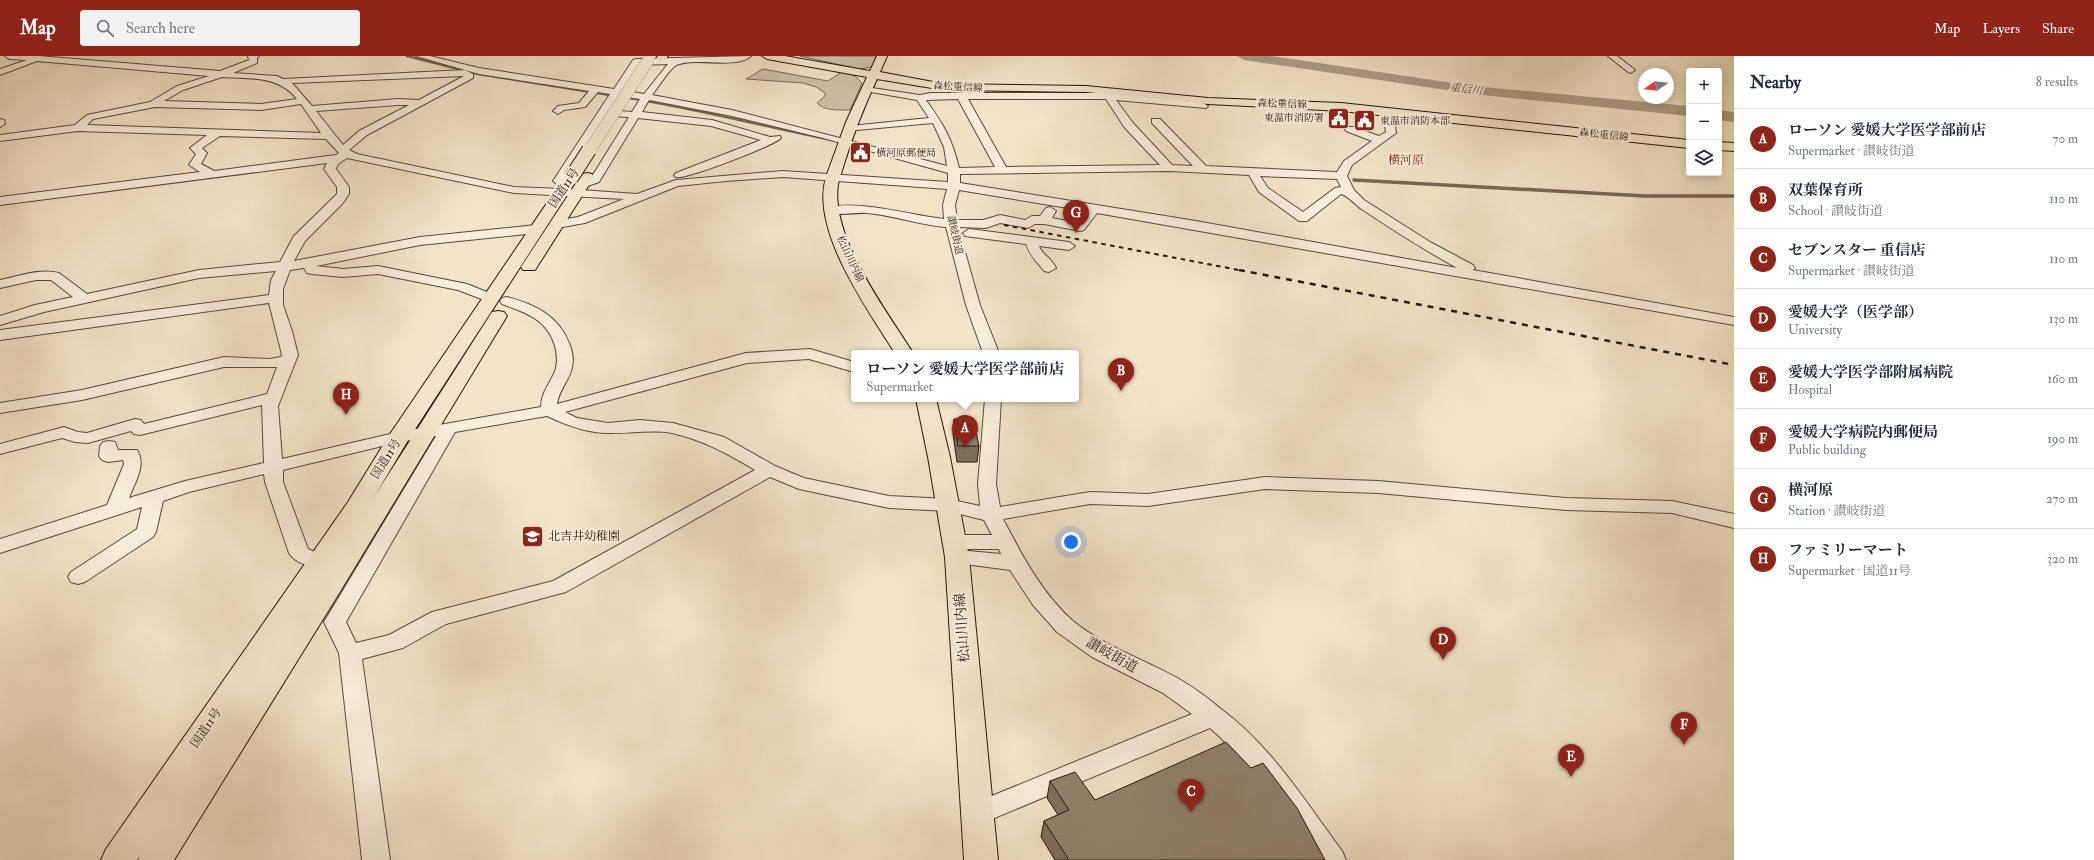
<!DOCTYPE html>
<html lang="en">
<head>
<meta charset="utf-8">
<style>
  body { margin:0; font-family:"IM FELL Double Pica","Noto Serif JP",serif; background:#f2f2f3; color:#1f2937 }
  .controls { position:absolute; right:12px; top:12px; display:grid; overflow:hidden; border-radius:4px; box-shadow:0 2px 10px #0003 }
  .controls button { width:36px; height:36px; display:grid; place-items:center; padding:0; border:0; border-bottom:1px solid #e0e1e3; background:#fff; color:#1f2937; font:20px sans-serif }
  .compass { position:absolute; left:1638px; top:12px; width:36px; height:36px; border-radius:50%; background:#fff; box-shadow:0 2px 10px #0003; rotate:256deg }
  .you { position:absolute; left:1071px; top:486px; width:14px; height:14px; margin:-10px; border:3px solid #fff; border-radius:50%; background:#1a73e8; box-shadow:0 0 0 6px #1a73e833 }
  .badge { display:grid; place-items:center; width:26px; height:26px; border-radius:50%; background:#8f2418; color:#fff; font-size:13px; font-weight:700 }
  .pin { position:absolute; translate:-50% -33px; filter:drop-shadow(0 1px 2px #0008) }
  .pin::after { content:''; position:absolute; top:21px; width:14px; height:12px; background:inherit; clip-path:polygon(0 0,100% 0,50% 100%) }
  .popup { position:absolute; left:851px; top:294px; width:228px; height:52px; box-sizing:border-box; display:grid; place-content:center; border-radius:4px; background:#fff; filter:drop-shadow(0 1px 3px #0005); font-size:13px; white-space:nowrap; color:#747a83 }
  .popup b { font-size:15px; color:#1f2937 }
  .popup::after { content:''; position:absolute; left:50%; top:100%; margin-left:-8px; border:8px solid transparent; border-top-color:#fff }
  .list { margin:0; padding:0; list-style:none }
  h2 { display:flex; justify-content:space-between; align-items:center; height:52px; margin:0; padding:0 16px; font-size:17px }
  h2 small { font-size:13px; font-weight:400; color:#747a83 }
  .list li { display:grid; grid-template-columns:26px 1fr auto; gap:12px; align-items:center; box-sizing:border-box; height:60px; padding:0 16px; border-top:1px solid #e0e1e3 }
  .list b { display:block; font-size:15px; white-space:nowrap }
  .list p { margin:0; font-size:13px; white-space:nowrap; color:#747a83 }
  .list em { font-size:13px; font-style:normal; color:#747a83 }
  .icon { flex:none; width:22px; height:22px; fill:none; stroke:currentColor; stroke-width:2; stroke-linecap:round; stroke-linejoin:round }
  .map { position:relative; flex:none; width:1734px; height:804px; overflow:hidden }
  header { display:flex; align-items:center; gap:24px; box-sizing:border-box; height:56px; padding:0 20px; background:#8f2418; color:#fff }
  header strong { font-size:19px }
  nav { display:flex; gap:22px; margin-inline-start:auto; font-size:14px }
  .search { width:280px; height:36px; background:#f2f2f3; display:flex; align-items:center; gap:10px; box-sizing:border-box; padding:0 14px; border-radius:4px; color:#747a83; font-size:15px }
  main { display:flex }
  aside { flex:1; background:#fff }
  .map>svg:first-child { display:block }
</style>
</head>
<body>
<header>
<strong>Map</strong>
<div class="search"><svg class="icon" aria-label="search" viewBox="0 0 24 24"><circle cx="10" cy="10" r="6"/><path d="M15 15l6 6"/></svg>Search here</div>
<nav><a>Map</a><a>Layers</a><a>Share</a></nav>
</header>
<main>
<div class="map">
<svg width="1734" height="804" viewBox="0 0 1734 804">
  <rect width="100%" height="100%" fill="#f2e4c7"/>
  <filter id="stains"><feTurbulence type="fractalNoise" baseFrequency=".005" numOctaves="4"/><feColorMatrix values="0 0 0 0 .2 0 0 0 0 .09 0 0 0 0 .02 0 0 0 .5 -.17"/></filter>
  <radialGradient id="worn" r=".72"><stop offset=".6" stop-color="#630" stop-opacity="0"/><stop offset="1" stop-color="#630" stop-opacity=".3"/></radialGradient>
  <g fill="#cfc1a7" stroke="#7a6c59">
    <polygon points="800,0 876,0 872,11 859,13"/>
    <path d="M763 13 828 25 842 16 855 20 862 27 850 54C839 54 824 55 817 47L825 40V37L816 31 803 27 746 23Z"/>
  </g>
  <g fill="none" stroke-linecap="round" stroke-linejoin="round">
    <g stroke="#766855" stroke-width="2.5">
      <polyline points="407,0 478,18 616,40"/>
      <path d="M623 41C695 52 765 71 837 85"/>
    </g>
    <polyline stroke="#766855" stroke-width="3.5" points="1354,124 1645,140 1734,140"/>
    <g fill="#ac9e87" fill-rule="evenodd">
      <polygon points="1237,0 1272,0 1473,30 1689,50 1689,60 1473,38 1244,4"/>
      <polygon points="1719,54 1734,56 1734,66 1719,64"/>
    </g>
    <defs>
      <g id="minor">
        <path d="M5 0H39L220 15 249 4 248 0H259L257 2V7L233 17 277 20 283 23 465 14 473 18V22L367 79 349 94 357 98 514 131 563 133 553 125 610 38 598 36 585 51 564 54 558 58 553 55 558 50 579 47 589 35 479 18 416 0H430L479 12 614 33 633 4 636 3 751 0C736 14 692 0 675 10 669 14 657 33 652 39L732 54 947 110 944 91 933 67 846 75 845 73 850 70 929 62 917 44 865 35V31L920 39 930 37H1109L1203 47 1208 50 1206 52 1116 44 1133 67 1172 109 1193 110 1152 67V63H1160L1206 110 1337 116 1344 105 1372 85 1346 75 1345 73 1346 71H1354L1379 80 1386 76 1383 56 1388 53 1393 56 1396 77 1352 109 1347 120 1354 134 1364 144 1430 186 1473 209 1475 212 1473 214 1734 261V269L1097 157 1084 174 1080 175 1044 168H1035L1028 172 1000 167 986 172 958 171 980 249 999 297H983L966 249 946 171C919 169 893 159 866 157 857 156 831 161 827 155 838 139 924 162 944 163L943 149 947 133 783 121 726 125 678 130 585 167 557 172 553 171 551 168 553 165 578 161 624 143 514 137 347 102 338 108 336 113 349 131V138L342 148 305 185 294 205 420 181 536 169 542 173 536 177 420 189 316 210 343 213 378 210 467 228 497 240 499 243 497 246 492 247 458 234 378 218 343 221 312 218 307 217 304 212 290 214 283 233V249L292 275 298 299 278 350 282 403 399 376 541 351C541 336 550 328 555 315 558 307 557 298 555 290 547 263 526 257 502 248L500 245 502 242 507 241C534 248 558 259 569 287 572 294 574 303 572 311 570 324 559 333 557 348L746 297 810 293 854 306V316L809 303 747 307 565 356 577 362 608 367 640 364 673 367 724 381 775 410 804 422 889 440 948 443 980 450 978 428 985 343H1001L996 428 1000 451 1090 436 1148 438 1265 421 1378 425 1566 442 1672 445 1734 458V472L1672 457 1566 454 1378 437 1265 433 1148 450 1090 448 1003 463C1022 499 1042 538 1073 565 1105 591 1144 603 1179 623 1193 631 1208 642 1221 653 1271 690 1305 745 1342 795L1346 804H1316C1283 757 1253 710 1210 672L985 766 976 770 967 766 963 758 967 750 1192 658 1163 637 1092 601 1057 576 1033 549 1010 514 950 506 947 501 950 496 957 494 1001 498 999 493H954L947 491 944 486 947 481 954 479H992L984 464 948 455 889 452 799 433 770 421 566 536 446 568 403 592 362 603 390 804H362L339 597 324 566 436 380 399 386 283 414V426L308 493 324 500 327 505 324 510C313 513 295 507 289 497L265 426 264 418 189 436 163 445 156 476 153 481 85 526 78 528 71 526 68 521 71 516 137 473 142 451 0 497V483L107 449 124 408 123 404 108 406 102 404 99 400 100 390 103 386 109 385 115 386 118 394H137C147 409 134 428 129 442L185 425 264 407 262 349 140 379 134 378 131 375 88 387 75 386 62 382 0 398V388L64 371 78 376 87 377 135 363 141 364 144 368 267 338 277 311H224L82 344 0 357V347L82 334 224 301 269 303 281 301 282 299 269 247 0 284V274L269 239 271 224 276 215 199 222 44 256 0 269V260L35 249 73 241 51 224H36L0 232V224C19 220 40 212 59 217L87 238 199 214 280 206 294 180 337 138V131L324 113 327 107 0 149V141L200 116 189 109 196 98 190 92 207 79 78 75 0 85V79L75 69 87 59 150 46 177 30 209 20 37 5 0 19V13L27 4 9 3ZM668 8 644 38 622 34 639 9ZM464 20 419 44 398 43 312 50 292 27ZM222 21C250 23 278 19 297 43L261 48 164 45 183 34ZM619 40 640 43 632 56 610 54ZM958 43 995 111 959 112C952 82 943 68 926 44ZM968 43H1106L1125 72 1160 109 1006 111ZM649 44 732 60 823 82 948 117V126L783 115 676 124 637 138 566 133 571 130 565 124 606 60 629 61 591 122 576 129 578 131 582 132 599 126 638 62 711 70 761 84 676 117 674 119 676 121C685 124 775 89 781 82L780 80 770 81 712 64 642 56ZM301 48 321 77 87 69 93 63 155 51 261 54ZM398 49H409L359 75 343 89 316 55ZM220 80 326 83 339 97 336 99 214 115 201 108 207 97 202 92ZM1169 115 1249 119 1259 136 1299 165H1307L1341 138C1349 140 1356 150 1363 154 1394 175 1425 194 1457 212L1196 165 960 127V118ZM1260 120 1337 123 1341 131 1335 132 1303 156 1268 132ZM959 134 1086 155 1077 167 1052 162 1056 155 1050 151 1046 152 1040 160H1032L1025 164 1000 159 983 164H957L955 149ZM547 360C566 369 587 377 608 377 630 378 650 373 672 377 703 384 728 398 755 414L553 525 432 556 389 579 356 587 346 566 455 376Z"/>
        <polygon points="1608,0 1617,0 1635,14 1631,17 1628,16"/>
        <polygon points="0,63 4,64 5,68 0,71"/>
        <path d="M969 173 1069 186 1075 190 1069 194 1039 190C1043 200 1051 201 1056 212L1049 216 1044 215C1036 204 1031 202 1026 188L965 180 963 177Z"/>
      </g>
      <g id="major">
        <path d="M762 0H785L870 15 877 0H887L880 16 944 28 1086 30 1208 42 1341 47 1689 84V92L1341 55 1208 48 1086 36 944 34 877 23C865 49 854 76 845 105 843 112 840 120 838 128 830 181 886 254 913 297H895C868 254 810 174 826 121L846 66 867 21 767 3Z"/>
        <polygon points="1719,86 1734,87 1734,95 1719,94"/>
        <polygon points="916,343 936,343 950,401 969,501 998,804 964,804 945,501 928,401"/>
      </g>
      <g id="highway">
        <polygon points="658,0 668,0 665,5 661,6 656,3"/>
        <polygon points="587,117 592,118 594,121 537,211 535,214 523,214 521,211 582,118"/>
        <polygon points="571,118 576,119 578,122 410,381 374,441 492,256 498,255 504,256 507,260 338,539 174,804 138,804 140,800 137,804 101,804 106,793 348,446 388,381 564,122 566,119"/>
      </g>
    </defs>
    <use href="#minor" stroke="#584a3a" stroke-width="2"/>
    <use href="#major" stroke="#25170b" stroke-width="2"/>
    <use href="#highway" stroke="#25170b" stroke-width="2"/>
    <use href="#minor" fill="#f7eddb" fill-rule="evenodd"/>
    <use href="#major" fill="#f2e4c7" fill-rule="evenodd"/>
    <use href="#highway" fill="#f2e4c7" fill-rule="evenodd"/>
    <polyline stroke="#25170b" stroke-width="2" stroke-dasharray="4.5 4.5" stroke-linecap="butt" points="1004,169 1244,215"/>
    <polyline stroke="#25170b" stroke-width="2.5" stroke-dasharray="6 6" stroke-linecap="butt" points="1239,214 1734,309"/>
    <defs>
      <polyline id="highway-bridge-far1" points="589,95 649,3"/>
      <polyline id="highway-bridge" points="571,122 589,94"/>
    </defs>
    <use href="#highway-bridge-far1" stroke="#25170b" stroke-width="12" stroke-linecap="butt"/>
    <use href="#highway-bridge" stroke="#25170b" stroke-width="16" stroke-linecap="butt"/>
    <use href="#highway-bridge-far1" stroke="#f2e4c7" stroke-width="12"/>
    <use href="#highway-bridge" stroke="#f2e4c7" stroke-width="14"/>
  </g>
  <g fill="#7c705e" stroke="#25170b">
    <polygon points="954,363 979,390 977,406 957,406 953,378"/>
    <polygon points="1050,725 1095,744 1325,804 1055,804 1041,781 1044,765 1058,759 1047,742"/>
  </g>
  <g fill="#90826d" stroke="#25170b">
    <polygon points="973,362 979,390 958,390 954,363"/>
    <polygon points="1226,686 1251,712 1263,707 1297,752 1325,804 1069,804 1044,765 1069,754 1050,725 1075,716 1095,744"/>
  </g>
  <defs>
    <symbol id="civic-square" viewBox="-11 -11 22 22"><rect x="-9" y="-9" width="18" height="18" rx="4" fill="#8f2418" stroke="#f7eddb"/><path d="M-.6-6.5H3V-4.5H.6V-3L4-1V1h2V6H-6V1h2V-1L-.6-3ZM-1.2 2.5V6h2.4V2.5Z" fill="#fff"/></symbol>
    <symbol id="school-square" viewBox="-11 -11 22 22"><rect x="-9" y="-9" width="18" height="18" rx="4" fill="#8f2418" stroke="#f7eddb"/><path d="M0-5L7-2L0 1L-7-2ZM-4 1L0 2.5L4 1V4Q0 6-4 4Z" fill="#fff"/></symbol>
  </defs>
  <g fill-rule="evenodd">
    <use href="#civic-square" x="1326" y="50" width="25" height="25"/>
    <use href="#civic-square" x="1352" y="52" width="25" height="25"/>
    <use href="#civic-square" x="848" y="84" width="25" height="25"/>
    <use href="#school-square" x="520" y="468" width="25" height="25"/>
  </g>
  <g text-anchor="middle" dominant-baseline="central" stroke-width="4" stroke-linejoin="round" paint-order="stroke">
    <g font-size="10" fill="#25170b" stroke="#f7eddb">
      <text transform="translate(958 31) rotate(3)">森松重信線</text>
      <text transform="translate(1282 48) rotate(2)">森松重信線</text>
      <text transform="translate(1604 79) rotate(6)">森松重信線</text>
      <text transform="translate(955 179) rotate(77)">讃岐街道</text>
      <text transform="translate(850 203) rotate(65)">松山川内線</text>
    </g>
    <g font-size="10" fill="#25170b" stroke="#f7eddb" text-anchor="start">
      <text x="1324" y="62" text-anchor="end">東温市消防署</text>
      <text x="1380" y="65">東温市消防本部</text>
      <text x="876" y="97">横河原郵便局</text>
    </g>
    <g font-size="11" font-style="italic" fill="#5b4d3d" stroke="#f7eddb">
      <text transform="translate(1466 33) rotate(7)">重信川</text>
    </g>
    <g font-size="12" fill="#7a1f14" stroke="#f7eddb">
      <text x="1406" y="104">横河原</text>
    </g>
    <g font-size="12" fill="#25170b" stroke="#f7eddb">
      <text transform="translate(564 132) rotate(-56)">国道11号</text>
      <text transform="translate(386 403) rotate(-58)">国道11号</text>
      <text transform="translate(206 672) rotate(-56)">国道11号</text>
    </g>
    <g font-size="12" fill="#25170b" stroke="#f7eddb" text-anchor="start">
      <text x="548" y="480">北吉井幼稚園</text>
    </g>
    <g font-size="14" fill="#25170b" stroke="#f7eddb">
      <text transform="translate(962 572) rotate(-94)">松山川内線</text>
      <text transform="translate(1112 599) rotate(29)">讃岐街道</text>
    </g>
  </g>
  <rect width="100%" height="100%" filter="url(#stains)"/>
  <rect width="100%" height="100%" fill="url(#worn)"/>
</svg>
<div class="controls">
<button>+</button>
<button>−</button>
<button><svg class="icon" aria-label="layers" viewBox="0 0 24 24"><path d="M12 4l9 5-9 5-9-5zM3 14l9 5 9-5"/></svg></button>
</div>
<svg class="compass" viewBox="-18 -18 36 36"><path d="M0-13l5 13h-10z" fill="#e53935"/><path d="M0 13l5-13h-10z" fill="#747a83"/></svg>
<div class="you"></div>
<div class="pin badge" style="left:965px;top:392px">A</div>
<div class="popup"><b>ローソン 愛媛大学医学部前店</b>Supermarket</div>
<div class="pin badge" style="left:1121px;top:335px">B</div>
<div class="pin badge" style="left:1191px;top:756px">C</div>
<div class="pin badge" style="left:1443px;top:604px">D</div>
<div class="pin badge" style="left:1571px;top:721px">E</div>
<div class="pin badge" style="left:1684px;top:689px">F</div>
<div class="pin badge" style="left:1076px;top:177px">G</div>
<div class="pin badge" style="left:346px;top:359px">H</div>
</div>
<aside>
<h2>Nearby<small>8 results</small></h2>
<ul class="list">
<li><span class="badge">A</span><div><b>ローソン 愛媛大学医学部前店</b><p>Supermarket · 讃岐街道</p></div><em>70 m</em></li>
<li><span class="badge">B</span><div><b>双葉保育所</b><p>School · 讃岐街道</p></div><em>110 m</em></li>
<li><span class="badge">C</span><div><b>セブンスター 重信店</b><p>Supermarket · 讃岐街道</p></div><em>110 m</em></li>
<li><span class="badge">D</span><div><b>愛媛大学（医学部）</b><p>University</p></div><em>130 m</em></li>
<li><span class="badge">E</span><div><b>愛媛大学医学部附属病院</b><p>Hospital</p></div><em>160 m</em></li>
<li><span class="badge">F</span><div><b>愛媛大学病院内郵便局</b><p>Public building</p></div><em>190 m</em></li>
<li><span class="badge">G</span><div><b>横河原</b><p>Station · 讃岐街道</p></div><em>270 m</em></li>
<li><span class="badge">H</span><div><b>ファミリーマート</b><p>Supermarket · 国道11号</p></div><em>320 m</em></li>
</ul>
</aside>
</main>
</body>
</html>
